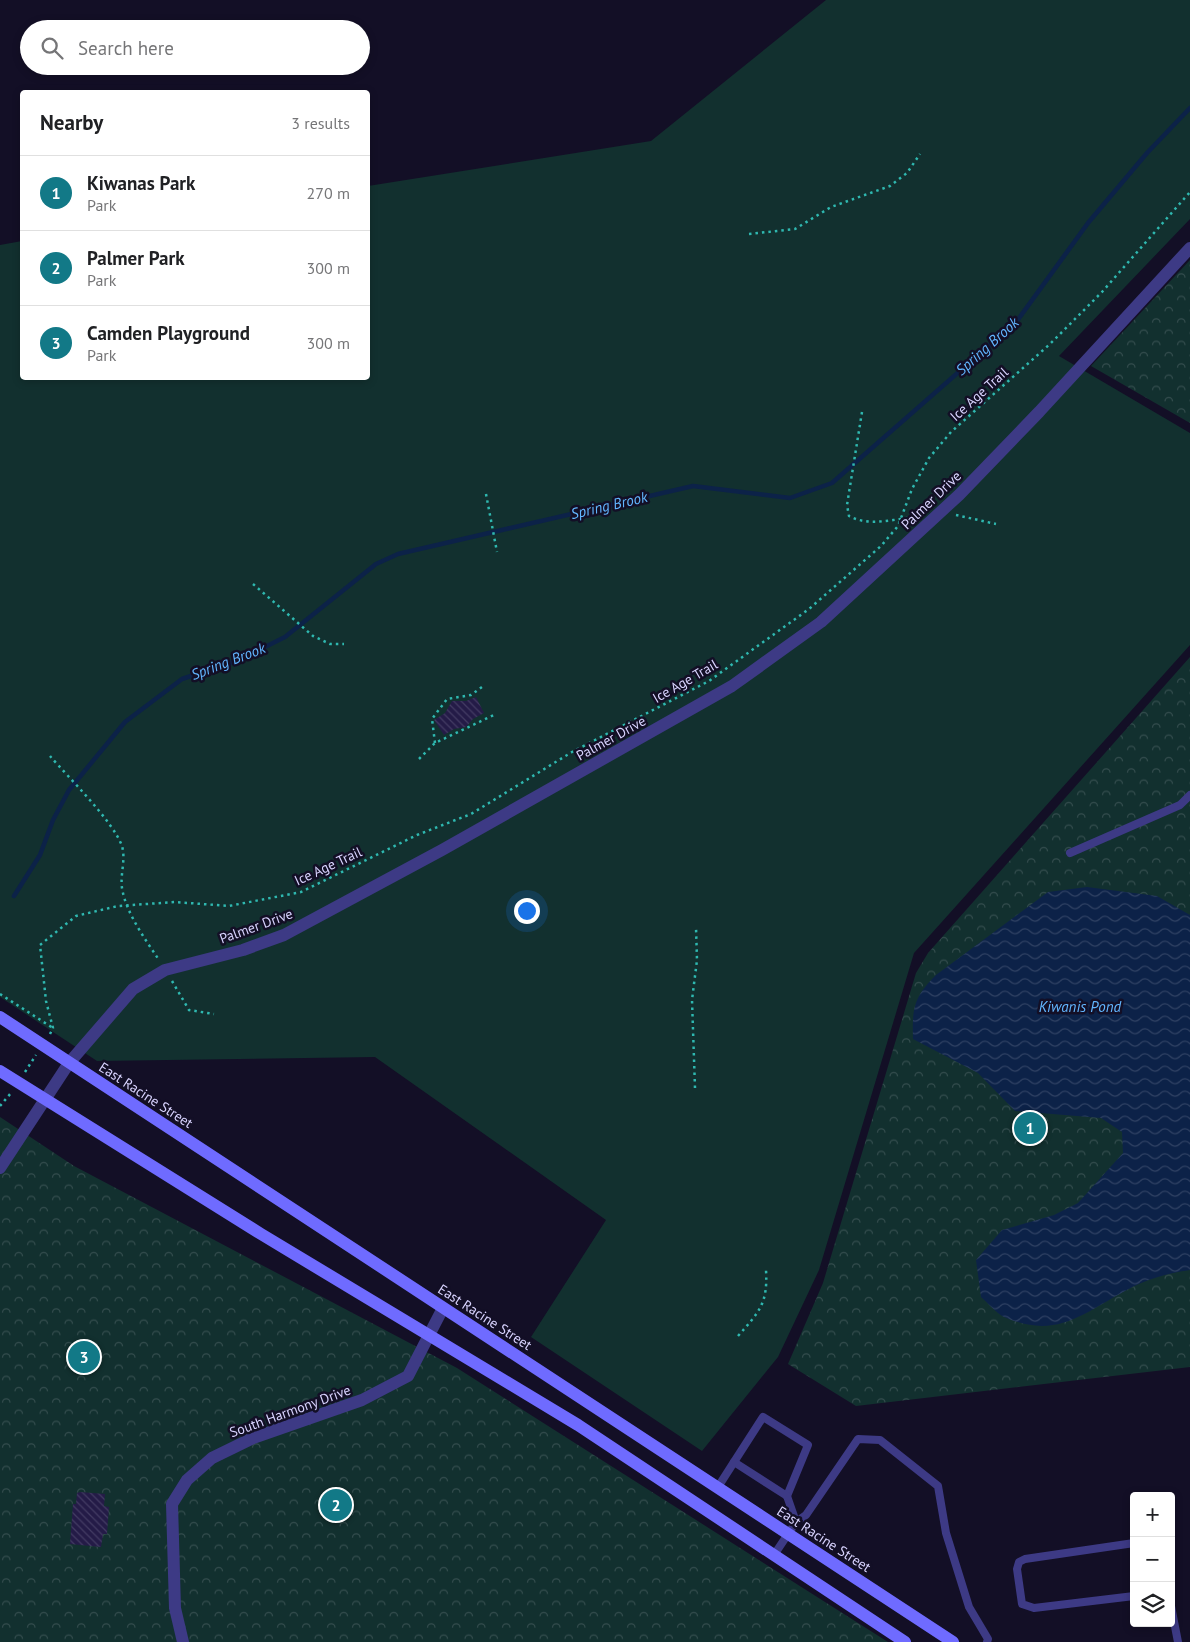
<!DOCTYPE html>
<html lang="en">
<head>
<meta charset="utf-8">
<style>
  body { margin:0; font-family:"PT Sans",sans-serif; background:#f2f2f2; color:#202124 }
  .controls { position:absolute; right:15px; bottom:15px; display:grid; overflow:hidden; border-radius:5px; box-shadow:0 2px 8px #0003 }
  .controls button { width:45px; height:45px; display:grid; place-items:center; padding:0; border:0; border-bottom:1px solid #e0e0e0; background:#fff; color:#202124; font:25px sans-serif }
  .you { position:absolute; left:526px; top:910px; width:18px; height:18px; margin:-12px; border:4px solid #fff; border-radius:50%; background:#1a73e8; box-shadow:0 0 0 8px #1a73e833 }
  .badge { display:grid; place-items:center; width:32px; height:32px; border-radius:50%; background:#127987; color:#fff; font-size:16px; font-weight:700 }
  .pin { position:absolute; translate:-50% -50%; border:2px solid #fff; box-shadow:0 1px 5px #0006 }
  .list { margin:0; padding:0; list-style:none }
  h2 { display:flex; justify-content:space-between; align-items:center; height:65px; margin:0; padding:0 20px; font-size:21px }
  h2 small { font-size:16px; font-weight:400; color:#757577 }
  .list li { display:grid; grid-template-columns:32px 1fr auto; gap:15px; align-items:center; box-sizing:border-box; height:75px; padding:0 20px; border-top:1px solid #e0e0e0 }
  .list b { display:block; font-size:19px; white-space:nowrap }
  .list p { margin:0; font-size:16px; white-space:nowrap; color:#757577 }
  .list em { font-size:16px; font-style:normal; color:#757577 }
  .icon { flex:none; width:28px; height:28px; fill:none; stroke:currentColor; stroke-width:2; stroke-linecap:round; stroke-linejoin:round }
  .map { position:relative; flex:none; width:1190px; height:1642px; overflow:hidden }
  .search { position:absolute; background:#fff; box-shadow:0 2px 8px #0003; left:20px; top:20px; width:350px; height:55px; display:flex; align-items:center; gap:12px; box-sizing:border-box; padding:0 18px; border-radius:28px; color:#757577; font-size:19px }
  .panel { position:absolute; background:#fff; box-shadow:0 2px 8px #0003; left:20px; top:90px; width:350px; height:290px; border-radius:5px }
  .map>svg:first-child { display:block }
</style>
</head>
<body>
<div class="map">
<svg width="1190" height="1642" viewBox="0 0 1190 1642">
  <defs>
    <pattern id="park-crowns" width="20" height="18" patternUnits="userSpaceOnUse" patternTransform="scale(1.25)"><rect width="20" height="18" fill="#12302f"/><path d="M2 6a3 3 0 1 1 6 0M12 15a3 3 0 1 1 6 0" fill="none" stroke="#344d4e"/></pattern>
    <pattern id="water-waves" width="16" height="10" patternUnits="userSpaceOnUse" patternTransform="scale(1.25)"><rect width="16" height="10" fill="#0c2248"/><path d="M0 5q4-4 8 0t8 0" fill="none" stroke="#2f4163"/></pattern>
    <pattern id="building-back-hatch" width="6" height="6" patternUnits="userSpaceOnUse" patternTransform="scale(1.25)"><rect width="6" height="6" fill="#241b47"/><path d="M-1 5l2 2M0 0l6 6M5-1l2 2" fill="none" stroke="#433b63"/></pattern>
  </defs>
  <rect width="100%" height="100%" fill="#130f26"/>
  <polygon fill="#12302f" points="826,0 1190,0 1190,219 1059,356 1190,433 1190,645 914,953 819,1270 778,1357 702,1451 531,1337 606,1220 375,1057 97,1061 0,997 0,245 22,241 22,378 368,378 368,186 651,141"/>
  <g fill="url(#park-crowns)">
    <polygon points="1190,260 1190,423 1091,366"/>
    <polygon points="1190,657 1190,1367 856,1406 788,1364 823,1283 916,973 928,953"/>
    <polygon points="0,1117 74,1166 457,1368 888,1642 0,1642"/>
  </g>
  <path fill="url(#water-waves)" d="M1087 887 1157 896 1190 915V1270C1168 1273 1144 1280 1125 1291 1082 1314 1056 1340 1004 1317 996 1313 988 1303 981 1297L976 1260 1002 1230 1054 1215 1078 1203 1123 1153 1122 1132 1101 1118 1015 1111 978 1073 913 1039C912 1008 914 997 936 975L1048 892Z"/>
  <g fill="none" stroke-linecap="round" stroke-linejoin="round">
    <polyline stroke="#0c2248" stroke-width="4.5" points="14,896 40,855 53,820 69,790 125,722 182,679 239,660 285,637 376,564 398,554 693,486 790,498 832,483 1017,321 1088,223 1147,153 1190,108"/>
  </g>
  <g fill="url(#building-back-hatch)">
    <polygon points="476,697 484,713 473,719 466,727 454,729 444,735 434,720 445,713 452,701 466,701"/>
    <polygon points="80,1492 105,1494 104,1506 109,1507 107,1534 103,1534 101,1547 70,1544 73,1504 76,1504 77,1493"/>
  </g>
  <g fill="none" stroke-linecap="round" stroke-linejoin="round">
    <g stroke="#2fb8b0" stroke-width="2.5" stroke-dasharray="2.5 4" stroke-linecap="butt">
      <polyline points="749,234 795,229 831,207 890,186 907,173 920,154"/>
      <path d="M862 412 847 505 849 516C869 527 894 519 916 517"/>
      <polyline points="486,494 497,552"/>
      <polyline points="956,515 996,524"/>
      <polyline points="253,584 313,636 330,644 344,644"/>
      <polyline points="435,743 432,719 447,699 471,695 482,687"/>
      <path d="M50 756C68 777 113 821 122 846 126 860 120 874 122 888 126 913 145 939 159 960"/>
      <polyline points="419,759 435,743 496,714"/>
      <polyline points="172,981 189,1010 214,1014"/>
      <polyline points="0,994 53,1028"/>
      <polyline points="50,1034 53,1028 46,1001 40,945 76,916 118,906 175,902 229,906 301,892 417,835 471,814 572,752 709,681 809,609 881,546 898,526 912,489 929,458 951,432 1050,344 1102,292 1190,192"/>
      <polyline points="25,1072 36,1055"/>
      <polyline points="695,1088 692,1000 697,960 696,927"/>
      <polyline points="0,1106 11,1093"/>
      <path d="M738 1336C759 1312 768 1304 766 1270"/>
    </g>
    <g stroke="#3d3a85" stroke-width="8">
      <polyline points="1070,853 1180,805 1190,795"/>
      <polyline points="734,1462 763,1417 808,1445 787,1496"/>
      <polyline points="718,1487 734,1462 787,1496 796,1522"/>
      <polyline points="1134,1543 1025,1559 1019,1562 1017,1569 1022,1604 1034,1608 1134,1596"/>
      <polyline points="774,1555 796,1522 806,1515 858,1439 880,1440 938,1486 946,1533 969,1607 988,1639 987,1642"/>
      <polyline points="1171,1606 1178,1642"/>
    </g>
    <polyline stroke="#3d3a85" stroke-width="12" points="183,1642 175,1608 172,1504 187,1480 212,1458 253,1438 362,1400 408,1376 443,1308"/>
    <polyline stroke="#3d3a85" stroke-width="12" points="0,1168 69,1063 133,989 165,970 243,950 284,935 442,850 732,686 821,622 959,495 1039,412 1190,248"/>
    <g stroke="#6f6bff" stroke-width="12">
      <polyline points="0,1017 953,1642"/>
      <polyline points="0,1071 261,1234 578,1425 905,1642"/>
    </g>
  </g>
  <g text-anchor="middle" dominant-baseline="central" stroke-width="5" stroke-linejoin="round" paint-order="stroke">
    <g font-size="14" fill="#d9d4ff" stroke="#130f26">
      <text transform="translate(979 394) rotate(-42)">Ice Age Trail</text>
      <text transform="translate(931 500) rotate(-44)">Palmer Drive</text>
      <text transform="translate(685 681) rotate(-30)">Ice Age Trail</text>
      <text transform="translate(611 738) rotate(-29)">Palmer Drive</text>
      <text transform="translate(328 866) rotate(-25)">Ice Age Trail</text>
      <text transform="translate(256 926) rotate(-20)">Palmer Drive</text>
      <text transform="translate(146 1095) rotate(33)">East Racine Street</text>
      <text transform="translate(485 1317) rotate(33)">East Racine Street</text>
      <text transform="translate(290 1411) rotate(-20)">South Harmony Drive</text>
      <text transform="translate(824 1539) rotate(33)">East Racine Street</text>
    </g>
    <g font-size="15" font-style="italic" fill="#62b6ff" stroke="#130f26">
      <text transform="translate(987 346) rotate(-42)">Spring Brook</text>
      <text transform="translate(609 505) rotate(-13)">Spring Brook</text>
      <text transform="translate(228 661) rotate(-21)">Spring Brook</text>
      <text x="1080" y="1006">Kiwanis Pond</text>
    </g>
  </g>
</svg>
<div class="controls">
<button>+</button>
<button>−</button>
<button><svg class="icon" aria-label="layers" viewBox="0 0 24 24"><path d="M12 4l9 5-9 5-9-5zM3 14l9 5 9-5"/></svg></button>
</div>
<div class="you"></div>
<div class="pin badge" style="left:1030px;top:1128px">1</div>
<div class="pin badge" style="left:336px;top:1505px">2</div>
<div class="pin badge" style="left:84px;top:1357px">3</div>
<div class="search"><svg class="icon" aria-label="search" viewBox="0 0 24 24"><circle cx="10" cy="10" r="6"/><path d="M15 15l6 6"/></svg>Search here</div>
<section class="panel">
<h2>Nearby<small>3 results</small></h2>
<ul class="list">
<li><span class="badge">1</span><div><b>Kiwanas Park</b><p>Park</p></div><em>270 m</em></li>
<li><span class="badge">2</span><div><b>Palmer Park</b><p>Park</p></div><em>300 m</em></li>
<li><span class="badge">3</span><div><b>Camden Playground</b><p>Park</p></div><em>300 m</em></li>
</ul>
</section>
</div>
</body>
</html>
